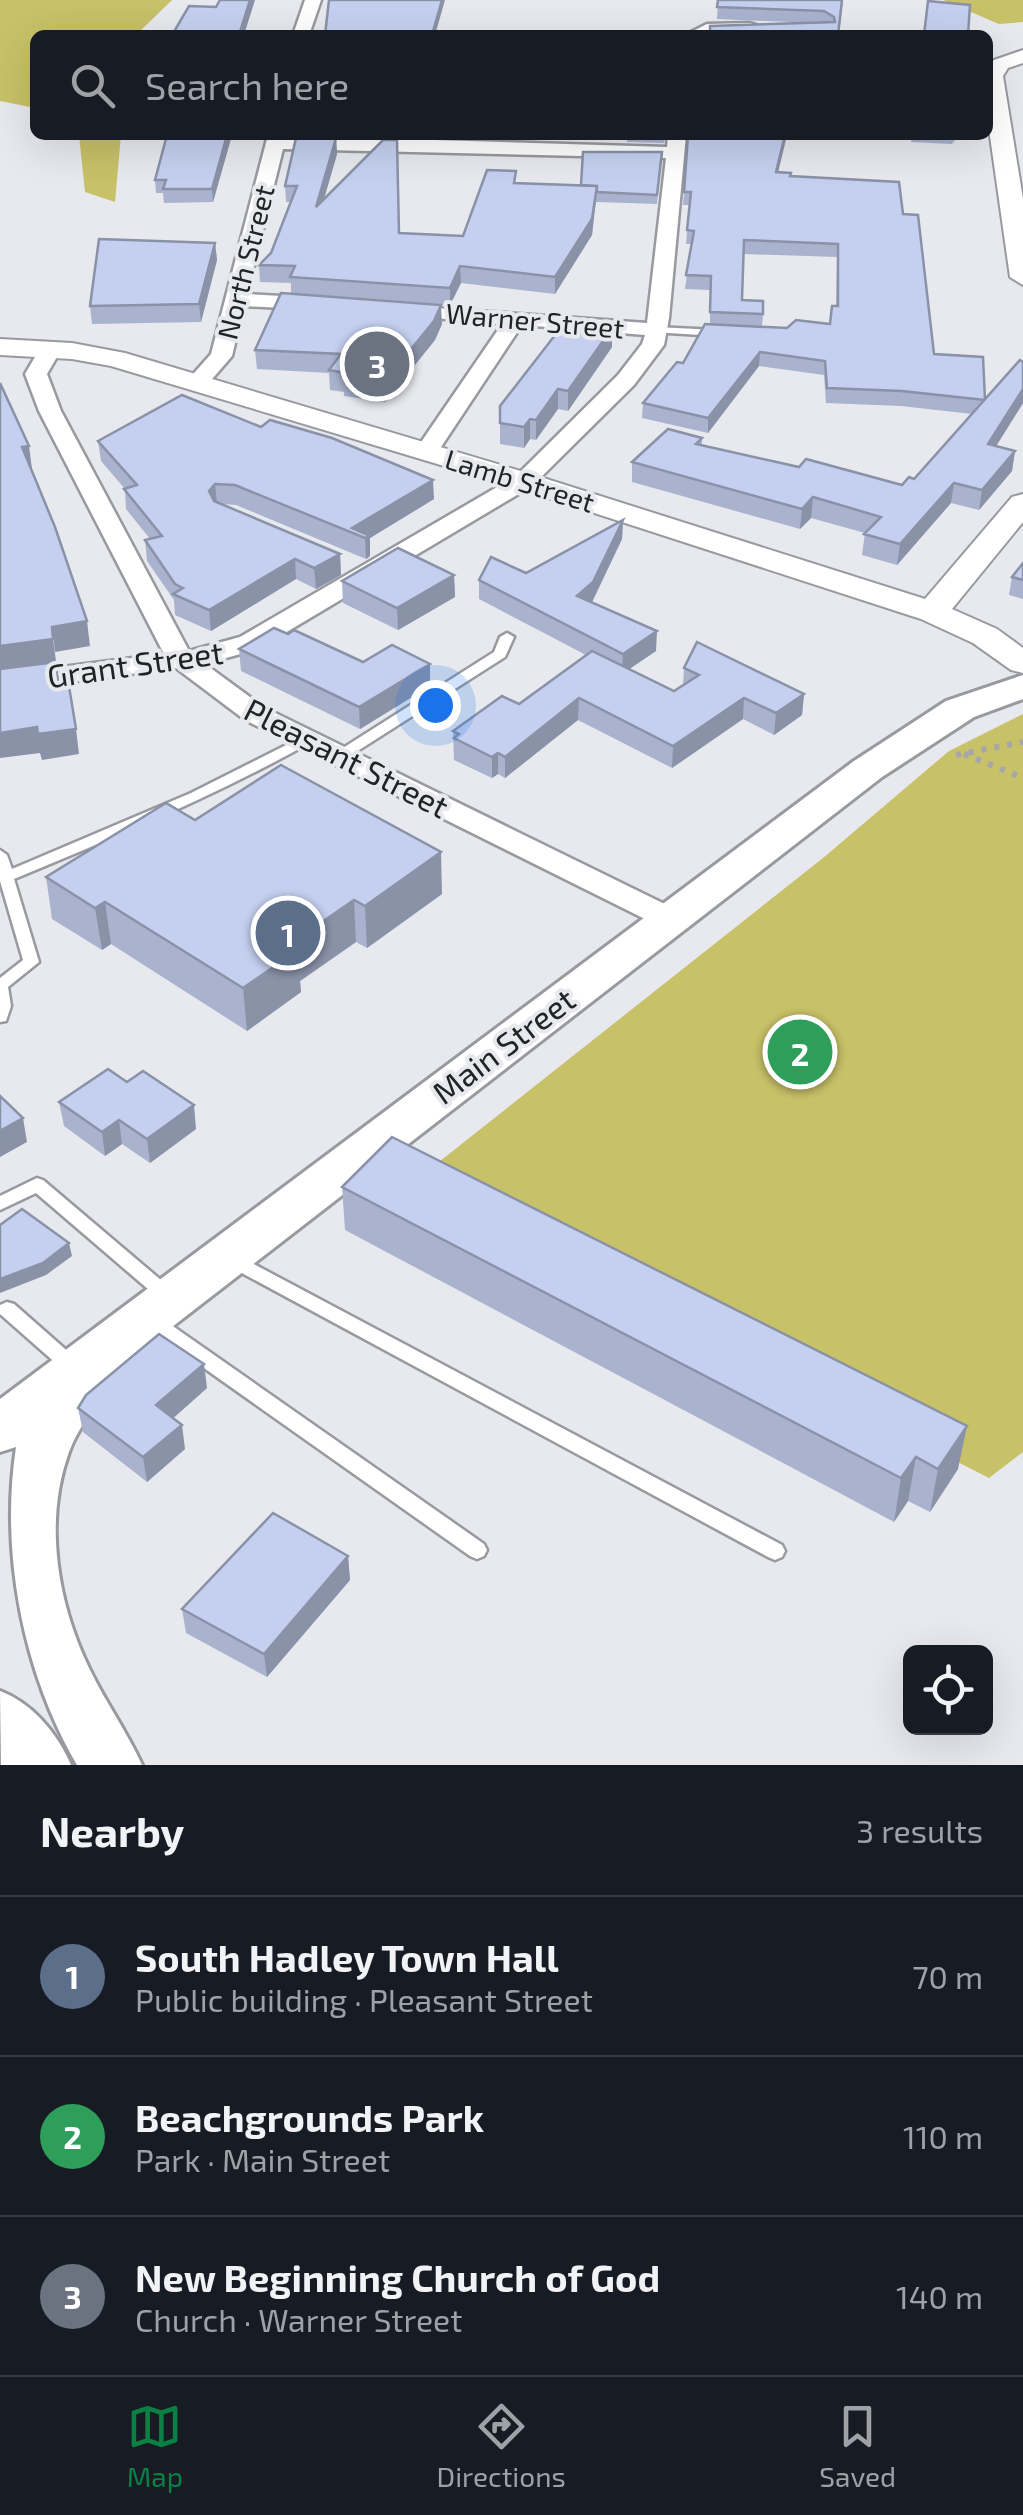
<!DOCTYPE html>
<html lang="en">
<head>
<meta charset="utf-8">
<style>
  body { margin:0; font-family:"Exo 2",sans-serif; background:#20242c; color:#f1f3f6 }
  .controls { position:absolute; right:30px; bottom:30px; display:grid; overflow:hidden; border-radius:15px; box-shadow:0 10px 40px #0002 }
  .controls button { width:90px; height:90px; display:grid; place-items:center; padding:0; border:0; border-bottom:2px solid #363941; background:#171b24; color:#f1f3f6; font:50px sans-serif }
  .you { position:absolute; left:435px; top:705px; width:35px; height:35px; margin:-25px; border:8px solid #fff; border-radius:50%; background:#1a73e8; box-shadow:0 0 0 15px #1a73e833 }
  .badge { display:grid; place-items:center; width:65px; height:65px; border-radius:50%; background:#0b8043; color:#fff; font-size:32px; font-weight:700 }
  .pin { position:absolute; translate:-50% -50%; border:5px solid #fff; box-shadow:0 2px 10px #0006 }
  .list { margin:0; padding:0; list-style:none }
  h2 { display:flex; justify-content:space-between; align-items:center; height:130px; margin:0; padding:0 40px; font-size:42px }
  h2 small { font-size:32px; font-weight:400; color:#9ea1a6 }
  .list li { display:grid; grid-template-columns:65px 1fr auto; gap:30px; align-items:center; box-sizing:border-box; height:160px; padding:0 40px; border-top:2px solid #363941 }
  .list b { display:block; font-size:38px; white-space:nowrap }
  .list p { margin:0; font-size:32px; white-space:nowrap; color:#9ea1a6 }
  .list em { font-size:32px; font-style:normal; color:#9ea1a6 }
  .icon { flex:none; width:55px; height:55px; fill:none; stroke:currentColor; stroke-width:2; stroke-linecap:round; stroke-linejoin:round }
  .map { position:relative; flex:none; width:1023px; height:1765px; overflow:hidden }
  .search { position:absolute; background:#171b24; box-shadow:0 10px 40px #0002; left:30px; right:30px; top:30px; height:110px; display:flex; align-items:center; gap:25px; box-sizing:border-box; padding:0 35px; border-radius:15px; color:#9ea1a6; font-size:38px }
  .sheet { height:610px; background:#171b24 }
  nav { display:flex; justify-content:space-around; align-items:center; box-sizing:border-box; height:140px; border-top:2px solid #363941; background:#171b24; font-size:28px; color:#9ea1a6 }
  nav a { display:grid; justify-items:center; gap:5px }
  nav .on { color:#0b8043 }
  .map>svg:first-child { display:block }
</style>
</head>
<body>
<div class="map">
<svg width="1023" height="1765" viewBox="0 0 1023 1765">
  <rect width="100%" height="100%" fill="#e7e9ef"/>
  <g fill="#c7c168">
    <polygon points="0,0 172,0 136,35 35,35 35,108 0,101"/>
    <polygon points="943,0 1023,0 1023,22 999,24"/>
    <polygon points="79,135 121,135 115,202 85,192"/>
    <polygon points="1023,714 1023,1452 989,1478 411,1184 823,858 949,751"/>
  </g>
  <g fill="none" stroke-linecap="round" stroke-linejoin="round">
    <defs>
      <g id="service">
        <polygon points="656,327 717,330 722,333 717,336 652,332 651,330"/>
        <polygon points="507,633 514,637 505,657 345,759 335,759 333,756 335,753 494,652 500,637"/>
        <path d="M306 735 313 739 311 742C216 796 115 837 14 879L39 962 8 987 11 1006 6 1021 0 1022V978L23 960 0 881V850L7 855 12 869 191 793Z"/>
        <polygon points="37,1178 43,1180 175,1292 178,1297 175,1302 169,1304 163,1302 36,1193 0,1210 0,1196"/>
        <polygon points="233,1253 782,1545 785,1551 782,1557 775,1560 768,1557 227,1265 224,1260 227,1255"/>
        <polygon points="7,1302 14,1304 81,1363 83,1368 81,1373 74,1375 67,1373 0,1314 0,1305"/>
        <polygon points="150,1313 157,1315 484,1544 487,1550 484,1556 477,1559 470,1556 143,1325 141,1320 143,1315"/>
      </g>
      <g id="minor">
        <polygon points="305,0 321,0 309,35 293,35"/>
        <polygon points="750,23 756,25 756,31 685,35 707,24"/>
        <polygon points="268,135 667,147 668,135 686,135 669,318 664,345 634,385 532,486 258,649 205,664 265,708 681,912 685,919 681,926 659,926 245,720 176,668 0,691 0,675 164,654 39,411 25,374 42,345 58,345 61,350 47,374 61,411 189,651 240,637 516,476 618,375 642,344 645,335 522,325 435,456 419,456 415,451 502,324 400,315 390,309 393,305 647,323 666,158 283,149 247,294 319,298 329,304 319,310 244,306 232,356 206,386 190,386 187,381 211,354"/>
      </g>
      <g id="tertiary">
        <polygon points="1023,50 1023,63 1008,68 1003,76 1023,199 1023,285 1010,277 988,122 988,66 994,60"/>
        <polygon points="0,339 72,343 125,353 534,475 925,599 1012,497 1023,494 1023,522 952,609 997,629 1023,648 1023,673 1011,670 973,643 921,619 514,487 111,366 72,359 0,355"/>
      </g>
      <g id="secondary">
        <path d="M1023 675V699L974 717 882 777 110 1375 112 1379C99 1404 78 1426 69 1452 43 1523 58 1605 90 1670 106 1703 127 1732 142 1765H77C23 1672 0 1553 16 1447L0 1452V1399L854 761 946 701Z"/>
        <path d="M0 1691C32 1703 57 1733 71 1765H1Z"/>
      </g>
    </defs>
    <use href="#service" stroke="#989a9f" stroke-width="5"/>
    <use href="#minor" stroke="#989a9f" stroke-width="5"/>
    <use href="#tertiary" stroke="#989a9f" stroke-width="4"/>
    <use href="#secondary" stroke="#989a9f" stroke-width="6"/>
    <g stroke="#a6a7ac" stroke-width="6" stroke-dasharray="5 8" stroke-linecap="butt">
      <polyline points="964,754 1023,778"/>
      <polyline points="956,755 1023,742"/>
    </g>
    <use href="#service" fill="#fff" fill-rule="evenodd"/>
    <use href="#minor" fill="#fff" fill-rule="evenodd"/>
    <use href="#tertiary" fill="#fff" fill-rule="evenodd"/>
    <use href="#secondary" fill="#fff" fill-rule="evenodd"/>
  </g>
  <g fill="#a9b3ce" fill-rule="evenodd">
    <polygon points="718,0 843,0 839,35 816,23 717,19"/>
    <polygon points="232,135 213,202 164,203 163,193 156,193 155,180"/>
    <polygon points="627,135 665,135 664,143 627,142"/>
    <path d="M688 135H787L778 172 903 214 934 354 985 399 1023 362V403L996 446 1015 451 1012 471 979 510 951 503 897 565 862 555 865 533 811 518 800 529 632 482V462L702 438V445L799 467 902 485 914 479 972 414 901 406 826 403 824 375 759 366 708 433 642 418 643 403 683 363 710 324V290L685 289 691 244H686L689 205H683ZM743 254 837 257 836 306 830 324 787 328 762 327 763 314 742 300Z"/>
    <polygon points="912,135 956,135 955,140 952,144 911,142"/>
    <polygon points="336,138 337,154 324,199 399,233 463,236 516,183 581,185 662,152 657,204 596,202 592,235 555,294 461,283 450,305 291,293 291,283 260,282 259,265 271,253 290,202 286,202 285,186"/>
    <polygon points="215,243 217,260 201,322 92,324 90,306"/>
    <polygon points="442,324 435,340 385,402 344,396 344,392 330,390 329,373 257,369 255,350"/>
    <polygon points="612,347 568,411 558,409 536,440 530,439 524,448 500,444 500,406"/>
    <polygon points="98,441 434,499 370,538 370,556 366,559 236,505 221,504 340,554 341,575 316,589 296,579 211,631 175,615 174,600 147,561 145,540 150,539 126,509 125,489 101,461"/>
    <polygon points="623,520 622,539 592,602 656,651 629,669 674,691 683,685 684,668 804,694 802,715 774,735 743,719 672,768 578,720 505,778 498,774 492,778 454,760 453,731 519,704 586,655 479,599 479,580 526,573"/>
    <polygon points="1023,563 1023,599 1009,595 1012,577"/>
    <polygon points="454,575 455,597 398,630 343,603 342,581"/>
    <polygon points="288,634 363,662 430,686 360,729 241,671 239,649"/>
    <polygon points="195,820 442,894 367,948 356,942 300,981 301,992 247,1031 111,944 102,950 52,919 46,877"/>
    <polygon points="59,1102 196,1129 150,1163 122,1144 105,1156 64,1126"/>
    <polygon points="342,1187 958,1469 930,1512 908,1501 894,1522 345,1230"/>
    <polygon points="207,1388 173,1418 185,1449 147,1482 83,1432 78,1408"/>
    <polygon points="348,1556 350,1580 267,1677 186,1633 182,1609"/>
  </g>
  <g fill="#8a92a8">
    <polygon points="250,0 255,0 244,35 239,35"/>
    <polygon points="442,0 445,0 435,35 432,35"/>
    <polygon points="227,135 232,135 213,202 212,189"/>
    <polygon points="785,135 787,135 775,185 776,172"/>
    <polygon points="336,138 337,154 317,223 316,207"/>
    <polygon points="597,186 592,235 555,294 555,277"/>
    <polygon points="215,243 217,260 201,322 199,304"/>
    <polygon points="460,266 461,283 450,305 450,288"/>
    <polygon points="441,305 442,324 435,340 385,402 384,382"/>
    <polygon points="612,328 612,347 568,411 568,391"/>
    <polygon points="760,352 759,366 708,433 708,418"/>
    <polygon points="558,389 558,409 536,440 536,420"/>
    <polygon points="1023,389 1023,403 985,464 988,444"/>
    <polygon points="530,419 530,439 524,448 524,427"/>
    <polygon points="29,446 32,469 25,471 22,447"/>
    <polygon points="1015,451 1012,471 979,510 982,490"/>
    <polygon points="433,480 434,499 370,538 370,556 366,559 365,538 352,528"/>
    <polygon points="954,483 951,503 897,565 900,544"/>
    <polygon points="215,484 217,504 211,511 209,491"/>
    <polygon points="813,497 811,518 800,529 802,509"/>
    <polygon points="623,520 622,539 592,602 577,596"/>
    <polygon points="340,554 341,575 316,589 314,568"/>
    <polygon points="295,559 296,579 211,631 209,610"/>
    <polygon points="454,575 455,597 398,630 397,608"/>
    <polygon points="87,621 90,646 55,652 52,627"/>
    <polygon points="657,631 656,651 622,674 623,654"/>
    <polygon points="53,639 63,712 0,671 0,646"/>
    <polygon points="430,664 430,686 360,729 359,707"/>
    <polygon points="804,694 802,715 774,735 776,713"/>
    <polygon points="579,698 578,720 505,778 505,757"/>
    <polygon points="744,698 743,719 672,768 673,746"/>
    <polygon points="37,727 76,729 79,754 42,760 40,753 0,758 0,733"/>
    <polygon points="498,753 498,774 492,778 492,757"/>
    <polygon points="441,852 442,894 367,948 365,906"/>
    <polygon points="354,900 356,942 300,981 301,992 247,1031 243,988 289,945"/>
    <polygon points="105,902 111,944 102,950 95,908"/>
    <polygon points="194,1105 196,1129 150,1163 147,1139"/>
    <polygon points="23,1118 27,1142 0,1157 0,1131"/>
    <polygon points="119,1120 122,1144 105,1156 102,1132"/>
    <polygon points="69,1243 72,1256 46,1275 0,1293 0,1279"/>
    <polygon points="204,1364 207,1388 160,1430 156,1405"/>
    <polygon points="182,1425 185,1449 147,1482 143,1457"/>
    <polygon points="967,1426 958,1469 930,1512 938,1469"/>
    <polygon points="916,1457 908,1501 894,1522 901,1478"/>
    <polygon points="348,1556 350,1580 267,1677 264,1654"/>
  </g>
  <g fill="#c5d0f0" stroke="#8a92a8" stroke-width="2.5">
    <polygon points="220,0 250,0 239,35 172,35 189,6 216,7"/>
    <polygon points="329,0 442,0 432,35 325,35"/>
    <polygon points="718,0 842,0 838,35 710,35 710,26 835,22 834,17 824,11 717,7"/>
    <polygon points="928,1 970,5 968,35 924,35"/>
    <polygon points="167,135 227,135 212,189 163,189 166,180 155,180"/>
    <polygon points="688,135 785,135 776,172 791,173 790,176 899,182 903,214 918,215 934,354 983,357 985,400 902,391 827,388 825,361 760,352 708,418 643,403 677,362 683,363 705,324 787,328 796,320 830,324 832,306 838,306 838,244 744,240 742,300 763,301 763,314 710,312 711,276 686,275 694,231 687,230 691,192 684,192"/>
    <polygon points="296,138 336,138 316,207 383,140 397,140 399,233 463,236 487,170 516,171 514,183 597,186 592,219 555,277 460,266 450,288 290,277 295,266 259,265 271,253 297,186 285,186"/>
    <polygon points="583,152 662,152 657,195 597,192 597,186 581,185"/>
    <polygon points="99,239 215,243 199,304 90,306"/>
    <polygon points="281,293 441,305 434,321 384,382 343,376 346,373 329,370 341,354 255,350"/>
    <polygon points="566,321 612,328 568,391 558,389 536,420 530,419 524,427 500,423 500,406"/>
    <polygon points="1020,360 1023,362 1023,389 988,444 1015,451 982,490 954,483 900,544 864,534 881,517 813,497 802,509 632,462 668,429 702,438 696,444 799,467 806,459 902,485 909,477 914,479"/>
    <polygon points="0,383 29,446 22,447 55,527 87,621 52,627 53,639 0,646"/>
    <polygon points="182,395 261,427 270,420 332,438 433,480 352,528 370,536 365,538 235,485 215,484 209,491 214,501 340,554 314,568 295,559 209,610 173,594 183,588 175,584 145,540 162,536 124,489 137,485 98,441"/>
    <polygon points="623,520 593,582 577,596 657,631 623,654 479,580 491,557 526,573"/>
    <polygon points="398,548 454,575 397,608 342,581"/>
    <polygon points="1023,563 1023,580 1012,577"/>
    <polygon points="274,628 288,634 294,630 363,662 392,645 430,664 359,707 239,649"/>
    <polygon points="697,642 804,694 776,713 744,698 673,746 579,698 505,757 498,753 492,757 454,738 459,734 453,731 502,696 519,704 592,651 674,691 699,675 684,668"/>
    <polygon points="56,662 59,687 69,686 76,729 38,734 37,727 0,733 0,669"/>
    <polygon points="281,765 441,852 365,906 354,900 289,945 298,950 243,988 105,902 95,908 46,877 166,803 195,820"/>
    <polygon points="108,1069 127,1082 143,1071 194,1105 147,1139 119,1120 102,1132 59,1102"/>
    <polygon points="0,1096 23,1118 0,1131"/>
    <polygon points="392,1137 967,1426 938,1469 916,1457 901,1478 342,1187"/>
    <polygon points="22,1209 69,1243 43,1263 0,1279 0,1225"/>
    <polygon points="159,1334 204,1364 156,1405 182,1425 143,1457 78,1408 86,1395"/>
    <polygon points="273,1513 348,1556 264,1654 182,1609"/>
  </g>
  <g text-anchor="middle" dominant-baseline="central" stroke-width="8" stroke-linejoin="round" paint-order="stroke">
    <g font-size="28" fill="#222325" stroke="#e7e9ef">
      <text transform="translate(245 262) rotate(-76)">North Street</text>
      <text transform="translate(535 320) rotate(5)">Warner Street</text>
      <text transform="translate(520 480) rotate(17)">Lamb Street</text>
    </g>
    <g font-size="32" fill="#222325" stroke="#e7e9ef">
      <text transform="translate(135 663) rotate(-8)">Grant Street</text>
      <text transform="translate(347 757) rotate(27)">Pleasant Street</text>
      <text transform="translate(503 1045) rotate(-37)">Main Street</text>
    </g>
  </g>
</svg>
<div class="controls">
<button><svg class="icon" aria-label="locate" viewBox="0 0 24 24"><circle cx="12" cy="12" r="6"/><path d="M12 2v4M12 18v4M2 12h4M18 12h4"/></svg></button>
</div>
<div class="you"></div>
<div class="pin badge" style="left:288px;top:933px;background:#5c6f8a">1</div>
<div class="pin badge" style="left:800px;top:1052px;background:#2e9e5b">2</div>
<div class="pin badge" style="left:377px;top:364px;background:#6b7280">3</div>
<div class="search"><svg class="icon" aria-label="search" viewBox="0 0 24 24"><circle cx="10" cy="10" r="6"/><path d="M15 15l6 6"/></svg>Search here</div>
</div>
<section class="sheet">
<h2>Nearby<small>3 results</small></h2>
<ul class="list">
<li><span class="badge" style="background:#5c6f8a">1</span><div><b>South Hadley Town Hall</b><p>Public building · Pleasant Street</p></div><em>70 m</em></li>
<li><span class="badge" style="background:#2e9e5b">2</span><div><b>Beachgrounds Park</b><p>Park · Main Street</p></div><em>110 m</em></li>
<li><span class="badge" style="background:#6b7280">3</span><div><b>New Beginning Church of God</b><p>Church · Warner Street</p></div><em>140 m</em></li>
</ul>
</section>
<nav>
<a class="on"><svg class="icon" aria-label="map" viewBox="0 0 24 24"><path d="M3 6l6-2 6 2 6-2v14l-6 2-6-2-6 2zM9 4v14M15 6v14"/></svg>Map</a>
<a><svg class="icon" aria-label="directions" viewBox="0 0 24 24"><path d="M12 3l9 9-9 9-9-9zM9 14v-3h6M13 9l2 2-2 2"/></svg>Directions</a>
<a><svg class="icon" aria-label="saved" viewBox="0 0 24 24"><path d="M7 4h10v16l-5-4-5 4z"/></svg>Saved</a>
</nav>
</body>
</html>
